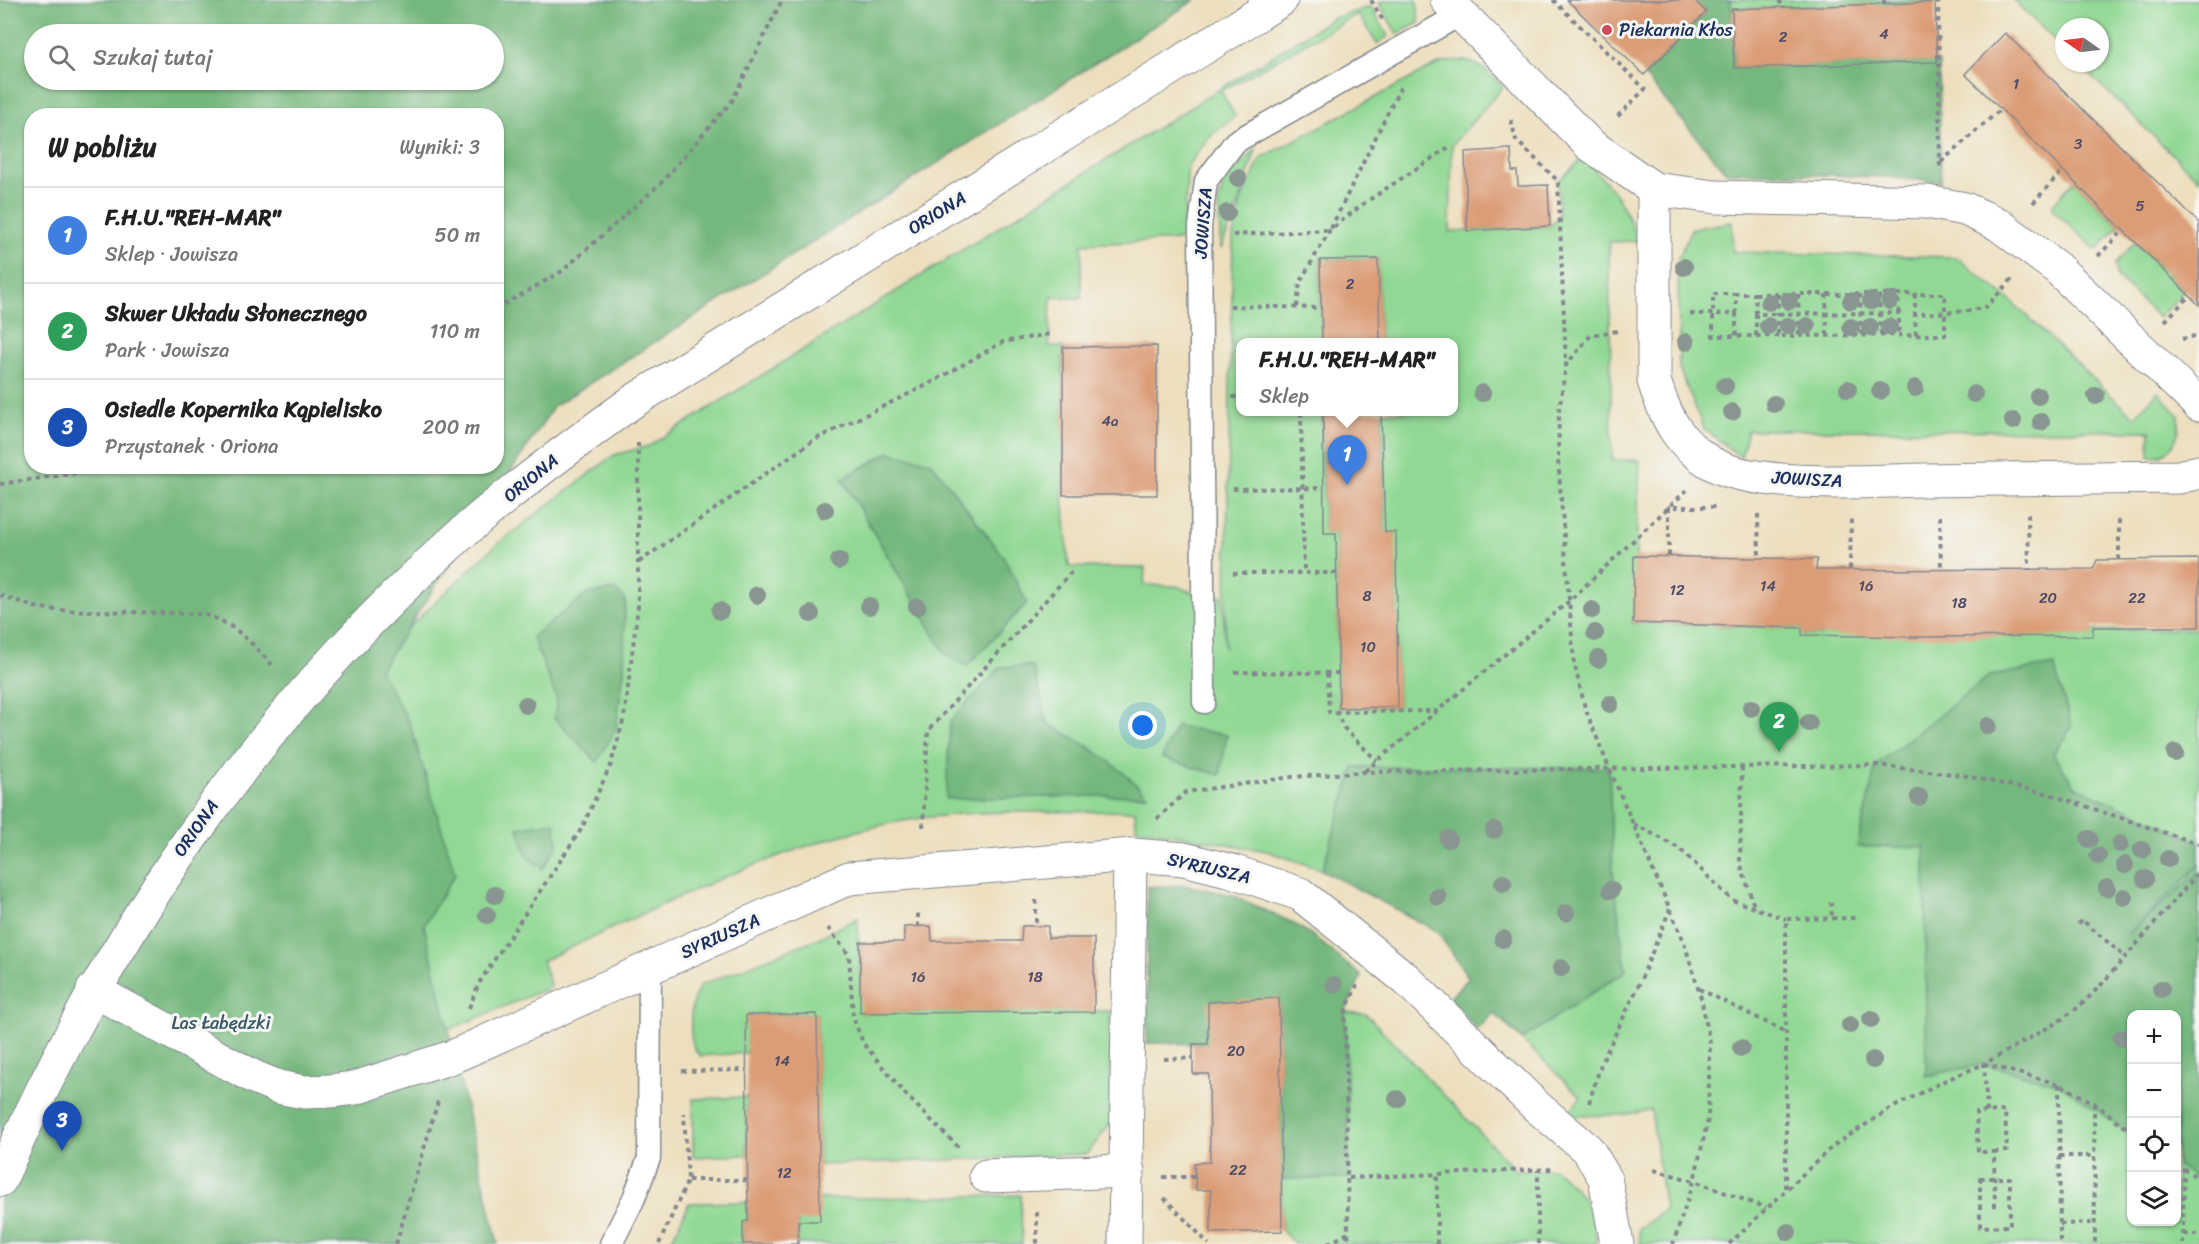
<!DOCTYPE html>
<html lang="pl">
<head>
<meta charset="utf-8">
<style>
  body { margin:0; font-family:Sriracha,sans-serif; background:#f2f2f2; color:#222 }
  .controls { position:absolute; right:18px; bottom:18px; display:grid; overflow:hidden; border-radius:12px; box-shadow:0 2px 4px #0004 }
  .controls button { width:54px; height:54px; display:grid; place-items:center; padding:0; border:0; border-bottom:2px solid #e0e0e0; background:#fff; color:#222; font:30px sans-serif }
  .compass { position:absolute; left:2055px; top:18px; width:54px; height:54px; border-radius:50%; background:#fff; box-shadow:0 2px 4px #0004; rotate:284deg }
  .you { position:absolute; left:1143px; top:726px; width:21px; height:21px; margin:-15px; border:4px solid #fff; border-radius:50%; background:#1a73e8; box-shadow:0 0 0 9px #1a73e833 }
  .badge { display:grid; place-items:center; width:39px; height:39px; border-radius:50%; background:#0f766e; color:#fff; font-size:20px; font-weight:700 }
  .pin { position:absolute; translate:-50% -50px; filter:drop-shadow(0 2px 3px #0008) }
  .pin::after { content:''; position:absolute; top:32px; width:21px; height:18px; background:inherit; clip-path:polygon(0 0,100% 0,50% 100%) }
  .popup { position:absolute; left:1236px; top:338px; width:222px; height:78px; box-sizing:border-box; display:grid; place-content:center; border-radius:12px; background:#fff; filter:drop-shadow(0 2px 4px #0005); font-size:20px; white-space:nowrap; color:#767676 }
  .popup b { font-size:22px; color:#222 }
  .popup::after { content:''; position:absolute; left:50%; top:100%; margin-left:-12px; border:12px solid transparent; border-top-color:#fff }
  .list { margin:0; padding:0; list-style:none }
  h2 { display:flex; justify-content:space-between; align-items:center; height:78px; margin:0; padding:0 24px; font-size:26px }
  h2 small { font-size:20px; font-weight:400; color:#767676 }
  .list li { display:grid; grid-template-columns:39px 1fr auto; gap:18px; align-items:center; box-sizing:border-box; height:96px; padding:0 24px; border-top:2px solid #e0e0e0 }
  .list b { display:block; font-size:22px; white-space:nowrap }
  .list p { margin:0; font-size:20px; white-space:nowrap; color:#767676 }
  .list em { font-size:20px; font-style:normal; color:#767676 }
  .icon { flex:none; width:33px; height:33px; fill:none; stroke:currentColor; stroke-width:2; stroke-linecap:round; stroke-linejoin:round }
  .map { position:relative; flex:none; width:2199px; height:1244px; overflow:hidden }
  .search { position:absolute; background:#fff; box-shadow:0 2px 4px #0004; left:24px; top:24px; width:480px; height:66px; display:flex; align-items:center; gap:15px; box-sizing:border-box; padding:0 21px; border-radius:33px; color:#767676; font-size:22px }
  .panel { position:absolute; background:#fff; box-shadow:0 2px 4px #0004; left:24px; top:108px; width:480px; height:366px; border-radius:24px }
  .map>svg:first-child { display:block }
</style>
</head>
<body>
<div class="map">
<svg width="2199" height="1244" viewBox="0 0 2199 1244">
  <rect width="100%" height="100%" fill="#f6f6f2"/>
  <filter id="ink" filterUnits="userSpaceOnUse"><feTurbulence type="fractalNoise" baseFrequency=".0167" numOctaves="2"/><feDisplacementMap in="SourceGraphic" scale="12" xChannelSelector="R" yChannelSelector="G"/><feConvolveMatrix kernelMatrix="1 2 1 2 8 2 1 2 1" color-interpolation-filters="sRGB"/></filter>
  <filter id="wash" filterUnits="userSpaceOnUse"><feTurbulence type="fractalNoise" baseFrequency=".008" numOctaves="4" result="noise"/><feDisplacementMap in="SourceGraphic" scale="24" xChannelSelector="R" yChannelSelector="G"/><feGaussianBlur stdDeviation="1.35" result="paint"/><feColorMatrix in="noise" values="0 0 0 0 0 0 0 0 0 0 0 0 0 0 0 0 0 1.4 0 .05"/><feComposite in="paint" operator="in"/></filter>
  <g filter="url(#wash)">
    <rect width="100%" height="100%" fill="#eddfbe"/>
    <g fill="#90d893" stroke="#568478" stroke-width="1.5" fill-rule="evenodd">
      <polygon points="1387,0 1417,0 1419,23 1397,34 1379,3"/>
      <polygon points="1728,0 1938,0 1938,2 1733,9"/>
      <polygon points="2013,0 2199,0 2199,180 2078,63 2100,63 2100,27 2064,27 2064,49"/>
      <path d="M1371 7 1388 36 1377 44 1358 14 1221 91 1235 116 1209 137 1188 165 1183 240 1082 244 1081 298 1051 297 1049 346 1063 347V495L1069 567 1145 568 1144 585 1176 586 1204 597 1223 596 1225 649 1233 235 1241 201 1261 158 1436 65C1469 53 1481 65 1503 87L1452 145 1450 232 1550 226 1559 215 1558 181 1583 158C1611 187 1625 201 1637 241L1609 242 1612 460H1640L1633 623 1802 628 1803 635 2199 629V1244H1640L1639 1229 1665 1210 1651 1110 1622 1115 1565 1116 1581 1097 1495 1014 1449 998 1469 978 1437 931 1322 870 1267 851 1136 828 1135 811C1055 813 955 807 878 826 760 853 651 911 542 961L551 987 407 1047 369 665 496 545 614 455 649 446 1333 18ZM1378 259 1380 342H1454V412H1382L1385 532 1396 564 1398 707 1339 708 1336 533H1324L1322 412H1240V342H1321L1320 260ZM2132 1014H2176V1222H2132Z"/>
      <polygon points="1256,149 1240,200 1221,249 1218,203 1226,177"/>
      <polygon points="2074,181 2119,226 2099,247 2094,248 2053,210 2053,204"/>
      <path d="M1732 222 1733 252 1956 257 2010 300 2134 417 2158 392 2179 415C2181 435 2173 458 2149 456L2150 431 1748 430 1741 457 1704 429 1679 368 1678 259 1691 229Z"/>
      <polygon points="2135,242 2184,291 2159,318 2117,277 2115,264"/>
      <path d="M858 918 861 1013 1110 1011 1111 1123 1087 1154 819 1165 817 1014 747 1015V1053L701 1056C688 1048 690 1017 693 1002 694 996 698 990 701 985L816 939Z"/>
      <path d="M1345 1012 1366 1014 1517 1171 1555 1169C1583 1196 1594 1203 1597 1244H1295L1282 1231 1281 1179 1349 1178Z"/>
      <polygon points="747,1097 747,1155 693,1157 693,1099"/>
      <polygon points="1021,1195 1022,1244 798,1244 798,1221 820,1199"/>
      <polygon points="748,1202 748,1221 743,1222 743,1244 670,1244 689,1203"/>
    </g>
    <g fill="#74b87d" stroke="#48746e" stroke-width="1.5" fill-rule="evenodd">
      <path d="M0 0H1195L554 406 380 670 410 724 455 874 424 925 498 1244H0ZM34 34H494V80H34ZM32 116H496V466H32Z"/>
      <polygon points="1694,0 1731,0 1734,68 1939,61 1941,182 1887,177 1726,172 1644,75 1706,12"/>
      <polygon points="889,452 931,462 1003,556 1027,603 967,666 946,655 842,479"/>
      <polygon points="615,590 625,599 624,671 616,729 597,762 554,718 557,699 532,637 587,594"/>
      <polygon points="2054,665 2072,727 2053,754 2075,786 2199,842 2199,866 2126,936 2199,872 2199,1181 2177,1165 2176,1014 2132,1014 2131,1134 2059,1084 1984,1064 1926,1076 1925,847 1857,847 1876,765 1989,676"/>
      <path d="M1033 666 1048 724C1089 745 1114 762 1147 795L946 799 950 721 1001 667Z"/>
      <polygon points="1176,726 1227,735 1220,775 1162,758"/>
      <polygon points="1354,767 1609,768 1613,872 1626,971 1522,1039 1494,1013 1477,1030 1449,998 1469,978 1437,931 1322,870"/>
      <polygon points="555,822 558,843 543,869 527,856 518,828"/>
      <polygon points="1185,885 1232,895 1291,922 1312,935 1361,976 1345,1012 1349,1178 1281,1179 1279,998 1208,1044 1147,1043 1147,887"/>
    </g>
    <g id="blocks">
      <g fill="#db9d77">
        <polygon points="1567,0 1694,0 1706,12 1644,75"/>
        <polygon points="1935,2 1937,62 1734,68 1732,9"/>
        <polygon points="2005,33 2199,223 2199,305 1965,74"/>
        <polygon points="1511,149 1512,171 1517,171 1518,186 1548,185 1550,226 1467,231 1465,152"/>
        <polygon points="1378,259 1380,342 1322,342 1320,260"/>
        <polygon points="1157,346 1157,495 1063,495 1063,347"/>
        <polygon points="1323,412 1381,412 1385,532 1396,532 1398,707 1339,708 1336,533 1324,533"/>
        <polygon points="1634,556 1817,559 1816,570 2093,569 2097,560 2199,559 2199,627 2093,627 2093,636 1916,637 1802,635 1802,628 1633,623"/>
        <polygon points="931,926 932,941 1021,941 1022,926 1048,926 1048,938 1094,938 1094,1012 860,1013 860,942 904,942 904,927"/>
        <polygon points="1279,998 1282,1231 1211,1233 1211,1190 1196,1190 1194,1163 1210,1162 1209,1074 1193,1074 1193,1044 1208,1044 1208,1002"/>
        <polygon points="817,1014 820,1221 798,1221 798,1244 743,1244 743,1222 748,1221 746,1015"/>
      </g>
    </g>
  </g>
  <g filter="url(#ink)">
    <use href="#blocks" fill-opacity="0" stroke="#84878e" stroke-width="1.5"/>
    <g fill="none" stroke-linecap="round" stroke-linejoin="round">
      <defs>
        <g id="lane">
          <polyline points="1204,702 1200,226 1206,181 1235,142 1461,14"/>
          <polyline points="611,1244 634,1198 649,1158 650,968"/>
        </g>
        <g id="street">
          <polyline points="1447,0 1589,144 1654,189 1715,197 1927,202 1965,209 1998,224 2057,268 2199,405"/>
          <path d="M1654 189V381C1666 418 1678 444 1713 464 1757 489 1872 481 1924 480 2009 479 2094 478 2179 477L2199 472"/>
          <polyline points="93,990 254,1077 278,1087 304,1092 330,1091 355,1088 452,1057 849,878 1133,855 1184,859 1232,871 1300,894 1406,979 1536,1106 1588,1150 1605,1178 1617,1244"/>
          <polyline points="986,1176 1128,1171"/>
          <polyline points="1125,1244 1130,855"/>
        </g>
        <path id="secondary" d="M0 1180C108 936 252 722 451 543 508 492 570 447 632 402L1281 0"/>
      </defs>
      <use href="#lane" stroke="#84878e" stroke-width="25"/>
      <use href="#street" stroke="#84878e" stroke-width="35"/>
      <use href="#secondary" stroke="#84878e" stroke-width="35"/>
      <g stroke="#84878e" stroke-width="4" stroke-dasharray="4.5 4.5" stroke-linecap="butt">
        <polyline points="1371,0 1384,22"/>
        <polyline points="1553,0 1645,89 1617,117"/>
        <polyline points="1780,0 1781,8"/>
        <polyline points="1884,0 1884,4"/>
        <polyline points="1938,0 1940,167"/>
        <polyline points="1511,120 1516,140 1558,181 1566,364"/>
        <polyline points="1941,162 2001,109"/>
        <polyline points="2033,203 2063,170"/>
        <polyline points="1233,235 1330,230 1401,86"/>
        <polyline points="2098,256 2123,231"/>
        <polyline points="1736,294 1713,294 1713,336 1778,336"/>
        <polyline points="1755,294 1879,294"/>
        <polyline points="1778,294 1778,336 1945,335 1945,294 1915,294"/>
        <polyline points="1798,294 1799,336"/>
        <polyline points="1826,294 1827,336"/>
        <polyline points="1860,294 1861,336"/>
        <polyline points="1230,306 1321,308"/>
        <polyline points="1297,307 1300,282 1330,230 1363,204 1452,145"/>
        <polyline points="496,309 561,272 660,184 732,101 782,0"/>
        <polyline points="1899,313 1898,294 1915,294 1915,314"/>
        <polyline points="1690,314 1736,314 1736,336"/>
        <polyline points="1736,314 1736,294 1755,294 1756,313"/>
        <polyline points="2165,321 2189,296"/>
        <polyline points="1617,331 1591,335 1566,365 1559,411 1558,460 1574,662 1585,708 1609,768 1684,942 1701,998 1710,1043 1708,1119 1694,1181 1673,1244"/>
        <polyline points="1881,335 1879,294 1898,294"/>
        <polyline points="1916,335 1915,314 1968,311 1986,307 2012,279"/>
        <polyline points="1756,336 1756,314 1899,313 1899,335"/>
        <polyline points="2182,339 2199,335"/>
        <polyline points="1232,397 1240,397"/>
        <polyline points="1301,412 1304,573"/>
        <polyline points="0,484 125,466"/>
        <polyline points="1233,489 1324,488"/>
        <polyline points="1758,514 1759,558"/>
        <polyline points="2028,514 2029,570"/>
        <polyline points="1940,516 1941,570"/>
        <polyline points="1669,556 1669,507 1715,507"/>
        <polyline points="2119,560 2119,515"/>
        <polyline points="639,562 814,440 929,384 1003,342 1050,334"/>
        <polyline points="1850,569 1851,518"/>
        <polyline points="1233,573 1337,573"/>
        <path d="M0 595 34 607 56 610 201 614C234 621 252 644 275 668"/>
        <polyline points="1235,672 1339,673"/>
        <polyline points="1327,673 1329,712 1436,711"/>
        <polyline points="1336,711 1344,728 1377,761"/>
        <polyline points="1742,767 1740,862 1755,909"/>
        <polyline points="1365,771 1567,603 1687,490"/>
        <polyline points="1157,819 1186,792 1292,777 1364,772 1876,765 1962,775 2049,794 2199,844"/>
        <polyline points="1634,824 1679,848 1732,900 1786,919"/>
        <polyline points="923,827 928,731 1074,569"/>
        <polyline points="1036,900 1036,926"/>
        <polyline points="1831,902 1832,919"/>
        <polyline points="2078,924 2082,920 2125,957"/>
        <polyline points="918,927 918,909"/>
        <polyline points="828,928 849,955 853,1017 863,1043 906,1095 960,1149"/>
        <polyline points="1699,989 1786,1032"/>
        <polyline points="469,1008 479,983 582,828 611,764 624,718 638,606 638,443"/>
        <polyline points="1164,1059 1193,1058"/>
        <polyline points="682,1071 747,1070"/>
        <polyline points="2059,1084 2060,1244"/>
        <polyline points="1589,1103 1601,1064 1637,989 1670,909"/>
        <polyline points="2094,1103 2095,1244"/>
        <polyline points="1987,1112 1984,1064 2058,1022 2080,1006 2102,984 2199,872"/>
        <polyline points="1994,1152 2007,1151 2005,1111 1976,1112 1978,1152 1994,1152 1995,1208"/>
        <polyline points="2059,1156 2094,1156"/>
        <polyline points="2176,1163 2199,1179"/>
        <polyline points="1654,1170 1694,1181 1766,1208"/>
        <polyline points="1163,1177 1195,1177"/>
        <polyline points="1349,1178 1552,1169"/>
        <polygon points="1980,1178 2010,1178 2010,1226 1980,1227"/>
        <polyline points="688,1180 748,1180"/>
        <polyline points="1786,1188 1786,919 1857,918"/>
        <polyline points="1164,1198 1209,1244"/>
        <polyline points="1037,1212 1037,1244"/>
        <polyline points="2060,1224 2095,1223"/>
        <polyline points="1348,1233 1349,1244"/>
        <polyline points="2184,1234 2199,1234"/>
        <polyline points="396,1244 438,1101"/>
        <polyline points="659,1244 688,1180 684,1113"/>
        <polyline points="1328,1244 1348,1233 1345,1012 1357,985"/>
        <polyline points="1437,1244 1437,1174"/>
        <polyline points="1538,1244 1538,1170"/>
        <polyline points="1729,1244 1833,1146 1888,1110 1946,1080 1984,1064 2059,1084 2094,1103 2132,1132"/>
        <polyline points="2183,1244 2184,1168"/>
      </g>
      <use href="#lane" stroke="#fff" stroke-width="22"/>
      <use href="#street" stroke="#fff" stroke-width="33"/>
      <use href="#secondary" stroke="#fff" stroke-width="33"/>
    </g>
    <g fill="#899590">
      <circle cx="1238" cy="178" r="9"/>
      <circle cx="1227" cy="213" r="9"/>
      <circle cx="1684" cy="267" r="9"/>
      <circle cx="1789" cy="301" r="9"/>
      <circle cx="1851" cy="301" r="9"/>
      <circle cx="1871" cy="301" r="9"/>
      <circle cx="1890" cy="301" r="9"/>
      <circle cx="1769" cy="302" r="9"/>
      <circle cx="1768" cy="326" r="9"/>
      <circle cx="1788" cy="326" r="9"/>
      <circle cx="1807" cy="326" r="9"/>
      <circle cx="1851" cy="327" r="9"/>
      <circle cx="1870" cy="327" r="9"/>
      <circle cx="1889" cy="327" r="9"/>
      <circle cx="1686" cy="342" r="9"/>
      <circle cx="1725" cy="386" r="9"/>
      <circle cx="1915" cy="388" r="9"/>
      <circle cx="1848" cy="389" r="9"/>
      <circle cx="1880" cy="391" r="9"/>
      <circle cx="1482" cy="393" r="9"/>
      <circle cx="1974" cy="394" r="9"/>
      <circle cx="2038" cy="396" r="9"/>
      <circle cx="2096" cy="396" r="9"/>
      <circle cx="1774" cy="404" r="9"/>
      <circle cx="1732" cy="412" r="9"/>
      <circle cx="2013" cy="421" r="9"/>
      <circle cx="2041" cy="422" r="9"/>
      <circle cx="825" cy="510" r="9"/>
      <circle cx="839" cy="561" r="9"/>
      <circle cx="757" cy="595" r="9"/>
      <circle cx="869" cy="606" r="9"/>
      <circle cx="917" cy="607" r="9"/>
      <circle cx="1592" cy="610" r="9"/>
      <circle cx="720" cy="611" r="9"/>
      <circle cx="811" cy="614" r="9"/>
      <circle cx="1595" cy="633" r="9"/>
      <circle cx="1598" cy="659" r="9"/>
      <circle cx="1610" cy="704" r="9"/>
      <circle cx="526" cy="705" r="9"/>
      <circle cx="1751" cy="708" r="9"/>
      <circle cx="1809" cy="723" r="9"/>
      <circle cx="1988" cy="726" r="9"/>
      <circle cx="2175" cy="753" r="9"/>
      <circle cx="1919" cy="797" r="9"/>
      <circle cx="1494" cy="830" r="9"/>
      <circle cx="1448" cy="839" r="9"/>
      <circle cx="2089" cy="839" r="9"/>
      <circle cx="2120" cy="844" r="9"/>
      <circle cx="2142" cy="850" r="9"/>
      <circle cx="2098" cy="856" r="9"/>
      <circle cx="2168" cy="859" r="9"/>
      <circle cx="2125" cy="865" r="9"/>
      <circle cx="2145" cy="879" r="9"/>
      <circle cx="1503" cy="883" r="9"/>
      <circle cx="2107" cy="888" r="9"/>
      <circle cx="1611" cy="890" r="9"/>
      <circle cx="495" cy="895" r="9"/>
      <circle cx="1438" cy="897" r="9"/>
      <circle cx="2124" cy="897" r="9"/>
      <circle cx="1566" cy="913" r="9"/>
      <circle cx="487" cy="915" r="9"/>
      <circle cx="1503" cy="939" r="9"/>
      <circle cx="1561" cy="968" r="9"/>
      <circle cx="1334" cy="985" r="9"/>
      <circle cx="2161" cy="989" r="9"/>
      <circle cx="1871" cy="1019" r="9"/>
      <circle cx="1850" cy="1025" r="9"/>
      <circle cx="2121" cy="1038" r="9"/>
      <circle cx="1741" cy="1048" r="9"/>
      <circle cx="1873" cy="1060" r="9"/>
      <circle cx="1397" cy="1099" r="9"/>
      <circle cx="1788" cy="1232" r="9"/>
    </g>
  </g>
  <circle fill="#d1495b" stroke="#f6f6f2" stroke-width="2" cx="1607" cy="30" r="6"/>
  <g text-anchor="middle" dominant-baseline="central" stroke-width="6" stroke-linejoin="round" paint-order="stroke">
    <g font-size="15" fill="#4b4a64">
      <text x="1884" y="34">4</text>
      <text x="1783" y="37">2</text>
      <text x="2016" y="84">1</text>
      <text x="2078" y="144">3</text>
      <text x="2140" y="206">5</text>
      <text x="1350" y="284">2</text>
      <text x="1110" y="421">4a</text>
      <text x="1768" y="586">14</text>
      <text x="1866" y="586">16</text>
      <text x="1677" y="590">12</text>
      <text x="1367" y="596">8</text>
      <text x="2048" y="598">20</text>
      <text x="2137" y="598">22</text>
      <text x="1959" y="603">18</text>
      <text x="1368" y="647">10</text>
      <text x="918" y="977">16</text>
      <text x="1035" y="977">18</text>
      <text x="1236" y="1051">20</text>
      <text x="782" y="1061">14</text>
      <text x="1238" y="1170">22</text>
      <text x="784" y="1173">12</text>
    </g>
    <g font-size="18" fill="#1b2f5e" stroke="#f6f6f2" text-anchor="start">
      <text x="1619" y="30">Piekarnia Kłos</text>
    </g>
    <g font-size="18" fill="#1b2f5e" stroke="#f6f6f2">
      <text transform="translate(937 213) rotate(-32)">ORIONA</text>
      <text transform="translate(1203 223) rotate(-86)">JOWISZA</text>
      <text transform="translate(531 478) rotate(-39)">ORIONA</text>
      <text transform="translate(1807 479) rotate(3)">JOWISZA</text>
      <text transform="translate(196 828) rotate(-55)">ORIONA</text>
      <text transform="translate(1209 868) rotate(13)">SYRIUSZA</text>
      <text transform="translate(720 936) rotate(-24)">SYRIUSZA</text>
    </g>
    <g font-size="18" fill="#38596b" stroke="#f6f6f2">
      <text x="221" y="1023">Las Łabędzki</text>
    </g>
  </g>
</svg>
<div class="controls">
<button>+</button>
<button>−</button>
<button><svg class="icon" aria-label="locate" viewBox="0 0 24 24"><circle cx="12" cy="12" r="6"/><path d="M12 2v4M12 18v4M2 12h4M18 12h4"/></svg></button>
<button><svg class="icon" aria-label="layers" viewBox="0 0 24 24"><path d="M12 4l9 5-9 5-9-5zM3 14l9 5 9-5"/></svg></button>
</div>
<svg class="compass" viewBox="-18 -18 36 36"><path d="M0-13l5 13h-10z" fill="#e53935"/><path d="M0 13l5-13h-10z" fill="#767676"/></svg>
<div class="you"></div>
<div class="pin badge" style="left:1347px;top:485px;background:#3f7fe0">1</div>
<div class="popup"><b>F.H.U.&quot;REH-MAR&quot;</b>Sklep</div>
<div class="pin badge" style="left:1779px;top:752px;background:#2e9e5b">2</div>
<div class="pin badge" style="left:62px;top:1151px;background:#1a4fb4">3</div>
<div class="search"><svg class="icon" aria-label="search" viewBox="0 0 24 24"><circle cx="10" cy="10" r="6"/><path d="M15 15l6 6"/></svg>Szukaj tutaj</div>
<section class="panel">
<h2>W pobliżu<small>Wyniki: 3</small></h2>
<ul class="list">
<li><span class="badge" style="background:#3f7fe0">1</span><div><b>F.H.U.&quot;REH-MAR&quot;</b><p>Sklep · Jowisza</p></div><em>50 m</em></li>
<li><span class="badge" style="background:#2e9e5b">2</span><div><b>Skwer Układu Słonecznego</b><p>Park · Jowisza</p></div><em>110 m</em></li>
<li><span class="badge" style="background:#1a4fb4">3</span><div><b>Osiedle Kopernika Kąpielisko</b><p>Przystanek · Oriona</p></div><em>200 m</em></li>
</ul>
</section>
</div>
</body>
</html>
